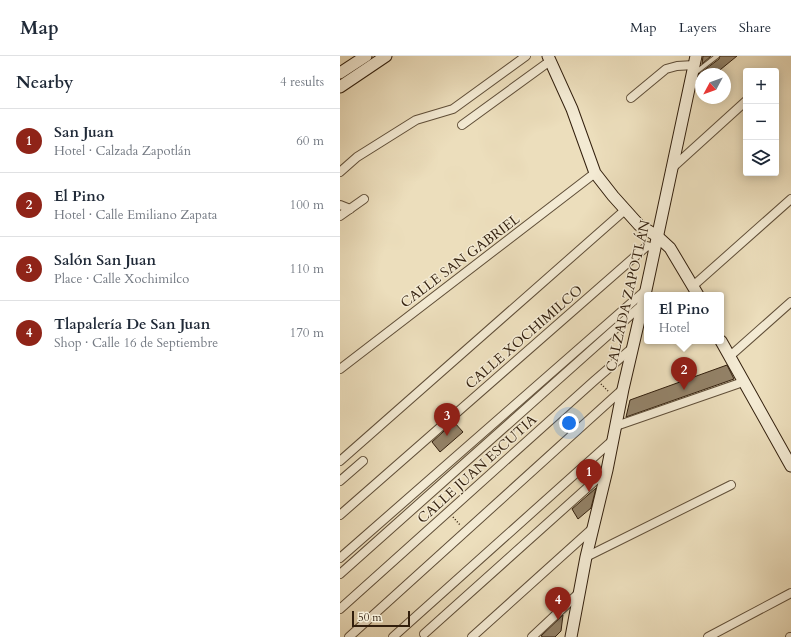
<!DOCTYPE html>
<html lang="en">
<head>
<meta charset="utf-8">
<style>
  body { margin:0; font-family:Cardo,serif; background:#f2f2f3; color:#1f2937 }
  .controls { position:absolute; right:12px; top:12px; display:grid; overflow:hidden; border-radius:4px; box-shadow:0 2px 10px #0003 }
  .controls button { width:36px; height:36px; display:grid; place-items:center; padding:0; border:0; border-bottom:1px solid #e0e1e3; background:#fff; color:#1f2937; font:20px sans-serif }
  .compass { position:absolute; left:355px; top:12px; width:36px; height:36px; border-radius:50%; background:#fff; box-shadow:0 2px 10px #0003; rotate:229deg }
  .scale { position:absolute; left:12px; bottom:10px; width:58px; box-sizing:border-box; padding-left:4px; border:2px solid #321f0d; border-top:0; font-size:11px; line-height:14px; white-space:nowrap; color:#321f0d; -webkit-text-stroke:3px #f3ead3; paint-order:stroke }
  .you { position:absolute; left:229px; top:367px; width:14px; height:14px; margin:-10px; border:3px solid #fff; border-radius:50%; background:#1a73e8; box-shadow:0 0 0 6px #1a73e833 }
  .badge { display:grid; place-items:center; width:26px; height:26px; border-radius:50%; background:#8f2418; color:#fff; font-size:13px; font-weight:700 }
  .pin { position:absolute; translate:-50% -33px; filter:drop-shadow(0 1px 2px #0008) }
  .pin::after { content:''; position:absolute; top:21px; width:14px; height:12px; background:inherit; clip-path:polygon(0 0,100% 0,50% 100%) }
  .popup { position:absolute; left:304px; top:236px; width:80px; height:52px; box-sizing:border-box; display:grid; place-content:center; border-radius:4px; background:#fff; filter:drop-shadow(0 1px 3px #0005); font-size:13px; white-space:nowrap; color:#747a83 }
  .popup b { font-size:15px; color:#1f2937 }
  .popup::after { content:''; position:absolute; left:50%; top:100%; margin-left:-8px; border:8px solid transparent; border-top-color:#fff }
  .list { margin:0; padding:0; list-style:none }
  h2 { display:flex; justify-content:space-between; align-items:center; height:52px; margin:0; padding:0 16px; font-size:17px }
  h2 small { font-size:13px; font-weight:400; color:#747a83 }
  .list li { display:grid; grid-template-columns:26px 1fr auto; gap:12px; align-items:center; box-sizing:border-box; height:64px; padding:0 16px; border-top:1px solid #e0e1e3 }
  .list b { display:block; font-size:15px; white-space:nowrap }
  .list p { margin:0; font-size:13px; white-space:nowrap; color:#747a83 }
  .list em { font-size:13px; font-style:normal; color:#747a83 }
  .icon { flex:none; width:22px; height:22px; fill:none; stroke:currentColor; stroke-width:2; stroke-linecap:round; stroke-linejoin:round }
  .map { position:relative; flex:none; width:451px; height:581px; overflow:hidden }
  header { display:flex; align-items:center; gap:24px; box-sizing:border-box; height:56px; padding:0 20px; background:#fff; border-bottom:1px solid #e0e1e3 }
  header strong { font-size:19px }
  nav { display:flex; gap:22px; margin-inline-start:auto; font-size:14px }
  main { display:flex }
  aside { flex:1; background:#fff }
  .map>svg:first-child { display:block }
</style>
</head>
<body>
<header>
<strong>Map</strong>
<nav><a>Map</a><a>Layers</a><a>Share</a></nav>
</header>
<main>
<aside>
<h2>Nearby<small>4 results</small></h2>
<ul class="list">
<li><span class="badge">1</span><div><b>San Juan</b><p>Hotel · Calzada Zapotlán</p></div><em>60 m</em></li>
<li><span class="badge">2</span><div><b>El Pino</b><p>Hotel · Calle Emiliano Zapata</p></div><em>100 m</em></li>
<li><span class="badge">3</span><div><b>Salón San Juan</b><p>Place · Calle Xochimilco</p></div><em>110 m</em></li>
<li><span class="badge">4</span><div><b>Tlapalería De San Juan</b><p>Shop · Calle 16 de Septiembre</p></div><em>170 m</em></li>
</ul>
</aside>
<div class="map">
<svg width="451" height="581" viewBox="0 0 451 581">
  <rect width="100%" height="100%" fill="#ecdebc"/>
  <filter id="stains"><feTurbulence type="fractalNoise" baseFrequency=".005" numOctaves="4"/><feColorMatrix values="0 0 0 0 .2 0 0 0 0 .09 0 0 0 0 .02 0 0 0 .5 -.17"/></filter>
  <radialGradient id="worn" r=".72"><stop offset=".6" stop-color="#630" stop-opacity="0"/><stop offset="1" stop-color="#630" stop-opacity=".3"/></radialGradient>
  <g fill="#938268" stroke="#321f0d">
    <polygon points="363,0 371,0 362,8"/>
    <polygon points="380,0 397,0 375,18 361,18 361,29 356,33 359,18 379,3"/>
    <polygon points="387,309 394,323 286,361 290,344"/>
    <polygon points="114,366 123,376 100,396 92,386"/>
    <polygon points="256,432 251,452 238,463 232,453"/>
    <polygon points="223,559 221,575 215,581 203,581 201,580"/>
  </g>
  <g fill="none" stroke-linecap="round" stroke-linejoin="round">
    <defs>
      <polyline id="lane" points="355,17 377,0"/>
      <g id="street">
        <polyline points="291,42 326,13 337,10 354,9"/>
        <polyline points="122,69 210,5"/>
        <polyline points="331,113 406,45"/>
        <polyline points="0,116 17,101 76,64 113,53 186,0"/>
        <polyline points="0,149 10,153"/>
        <polyline points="0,160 24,143"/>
        <polyline points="353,230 451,143"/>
        <polyline points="389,301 451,246"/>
        <polyline points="0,313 255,117"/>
        <polyline points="276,370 403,326"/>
        <polyline points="0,405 285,154"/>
        <polyline points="0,425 23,405"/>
        <polyline points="0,459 307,190 314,192"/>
        <polyline points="246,501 391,429"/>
        <polyline points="0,502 306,234"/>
        <polyline points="0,518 303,248"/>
        <polyline points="0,553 254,325 291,293"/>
        <polyline points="84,578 267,414"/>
        <polyline points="9,581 283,333"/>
        <polyline points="53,581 273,384"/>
        <polyline points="132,581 253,472"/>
        <polyline points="192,581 239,537"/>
        <polyline points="368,581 451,537"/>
        <polyline points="450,581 451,581"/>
      </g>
      <g id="secondary">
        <polyline points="208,0 232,53 255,117 273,140 299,169 317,180 330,192 358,239"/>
        <polyline points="0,17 26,0"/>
        <polyline points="0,31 46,0"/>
        <polyline points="381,285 451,410"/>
        <polyline points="231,581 246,501 267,414 283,333 306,234 356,0"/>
      </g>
    </defs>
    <use href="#lane" stroke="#604f39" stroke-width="6"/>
    <use href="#street" stroke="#604f39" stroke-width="10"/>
    <use href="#secondary" stroke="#321f0d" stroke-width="13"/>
    <g stroke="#321f0d" stroke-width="1.5" stroke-dasharray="1 2" stroke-linecap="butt">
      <polyline points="261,328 268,335"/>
      <polyline points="113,461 120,469"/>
    </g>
    <use href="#lane" stroke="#f3ead3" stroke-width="4"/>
    <use href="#street" stroke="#f3ead3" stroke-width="8"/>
    <use href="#secondary" stroke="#f3ead3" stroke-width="11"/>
  </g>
  <g text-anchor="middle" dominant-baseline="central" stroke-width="3" stroke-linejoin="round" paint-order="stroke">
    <g font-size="14" fill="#321f0d" stroke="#f3ead3">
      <text transform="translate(120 205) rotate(-37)">CALLE SAN GABRIEL</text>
      <text transform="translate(288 240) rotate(-77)">CALZADA ZAPOTLÁN</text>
      <text transform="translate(184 281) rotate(-41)">CALLE XOCHIMILCO</text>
      <text transform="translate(137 413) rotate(-42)">CALLE JUAN ESCUTIA</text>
    </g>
  </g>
  <rect width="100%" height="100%" filter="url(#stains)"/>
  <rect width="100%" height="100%" fill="url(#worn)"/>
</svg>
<div class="controls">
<button>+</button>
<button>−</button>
<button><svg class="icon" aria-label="layers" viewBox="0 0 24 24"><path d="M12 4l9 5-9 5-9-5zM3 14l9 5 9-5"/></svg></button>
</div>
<svg class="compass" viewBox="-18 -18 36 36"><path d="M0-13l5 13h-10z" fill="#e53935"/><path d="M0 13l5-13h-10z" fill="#747a83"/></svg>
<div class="scale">50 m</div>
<div class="you"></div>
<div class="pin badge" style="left:249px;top:436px">1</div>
<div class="pin badge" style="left:344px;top:334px">2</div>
<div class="popup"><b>El Pino</b>Hotel</div>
<div class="pin badge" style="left:107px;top:380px">3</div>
<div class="pin badge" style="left:218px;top:564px">4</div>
</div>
</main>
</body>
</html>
